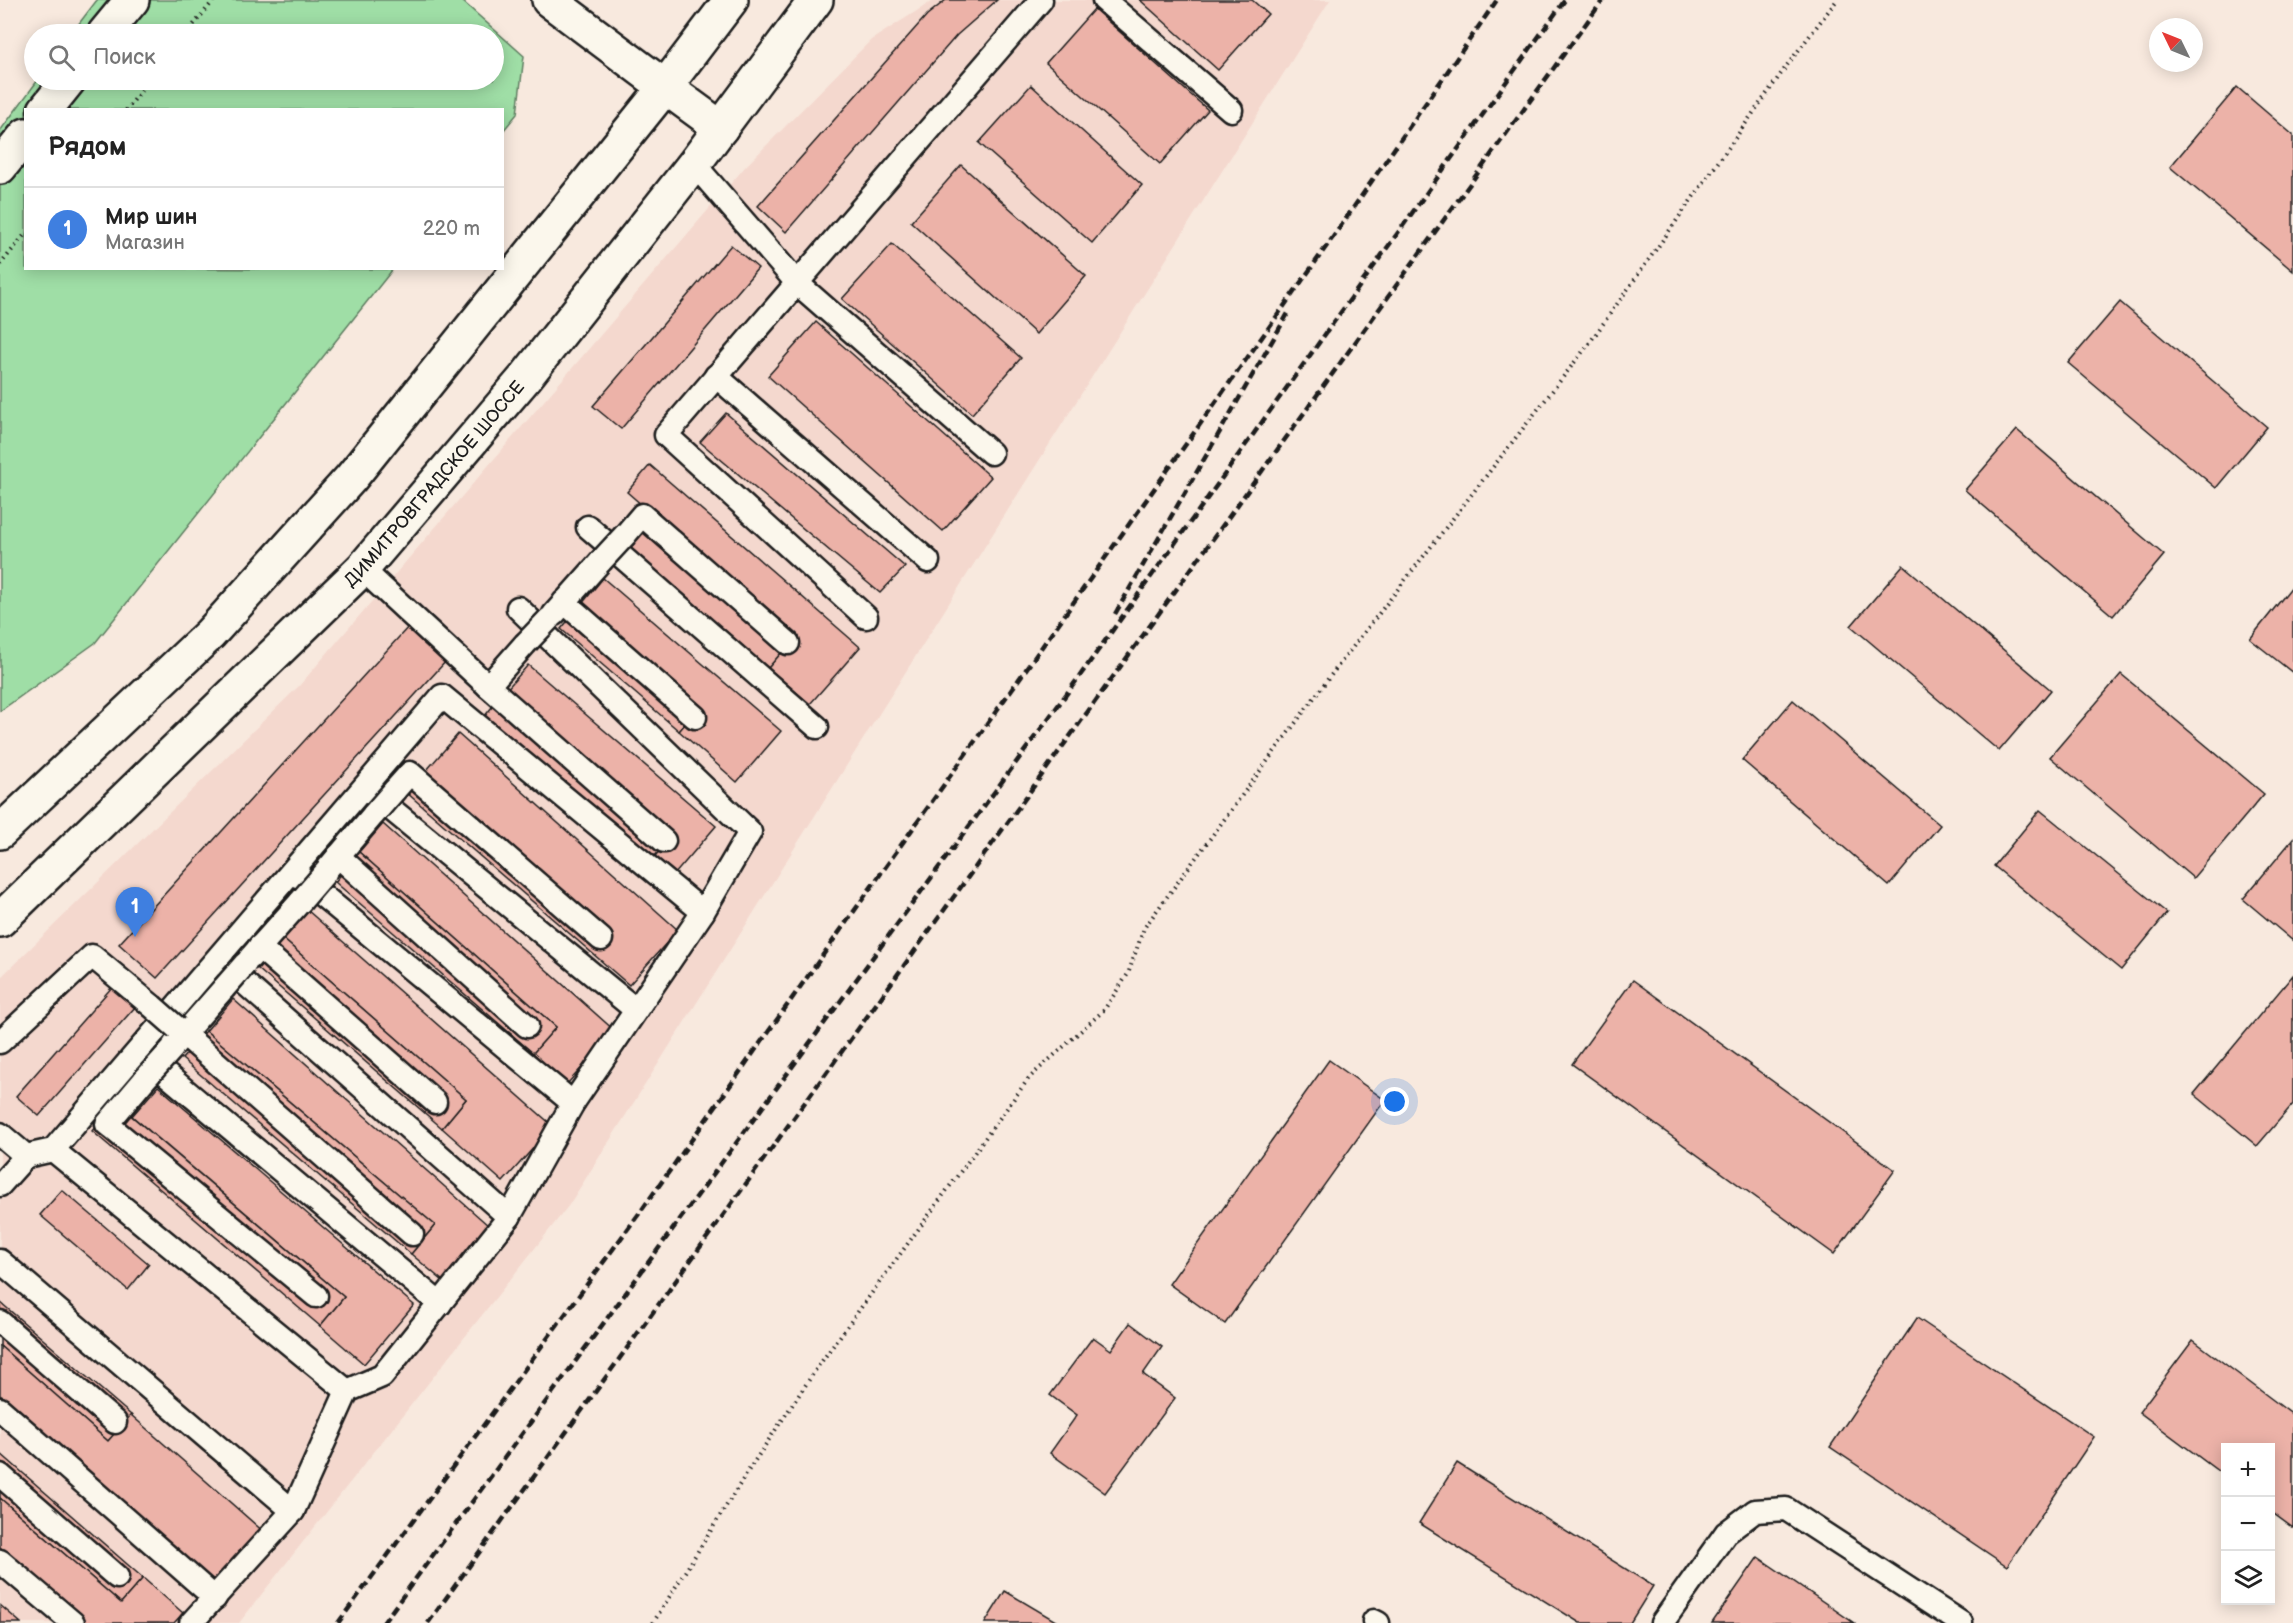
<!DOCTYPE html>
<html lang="ru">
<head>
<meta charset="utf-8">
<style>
  body { margin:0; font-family:"Balsamiq Sans",sans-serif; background:#f2f2f2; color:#222 }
  .controls { position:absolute; right:18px; bottom:18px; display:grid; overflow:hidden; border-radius:0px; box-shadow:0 3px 15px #0003 }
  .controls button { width:54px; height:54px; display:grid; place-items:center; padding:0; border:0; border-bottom:2px solid #e0e0e0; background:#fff; color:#222; font:30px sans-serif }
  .compass { position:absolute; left:2149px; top:18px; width:54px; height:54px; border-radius:50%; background:#fff; box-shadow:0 3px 15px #0003; rotate:313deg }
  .you { position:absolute; left:1395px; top:1102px; width:21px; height:21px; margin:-15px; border:4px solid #fff; border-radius:50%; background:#1a73e8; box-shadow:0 0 0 9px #1a73e833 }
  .badge { display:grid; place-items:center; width:39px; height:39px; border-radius:50%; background:#d1495b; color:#fff; font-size:20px; font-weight:700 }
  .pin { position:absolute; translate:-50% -50px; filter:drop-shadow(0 2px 3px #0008) }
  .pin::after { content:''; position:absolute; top:32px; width:21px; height:18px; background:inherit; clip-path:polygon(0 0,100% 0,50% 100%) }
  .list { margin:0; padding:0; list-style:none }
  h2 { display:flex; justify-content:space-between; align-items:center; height:78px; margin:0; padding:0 24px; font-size:26px }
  h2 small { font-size:20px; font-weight:400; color:#767676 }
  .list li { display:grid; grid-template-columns:39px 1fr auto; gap:18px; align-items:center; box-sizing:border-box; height:84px; padding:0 24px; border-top:2px solid #e0e0e0 }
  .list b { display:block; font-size:22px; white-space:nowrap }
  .list p { margin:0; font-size:20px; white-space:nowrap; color:#767676 }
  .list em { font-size:20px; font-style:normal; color:#767676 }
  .icon { flex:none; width:33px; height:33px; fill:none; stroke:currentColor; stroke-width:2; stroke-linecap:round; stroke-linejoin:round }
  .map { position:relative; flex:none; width:2293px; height:1623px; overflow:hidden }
  .search { position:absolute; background:#fff; box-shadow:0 3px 15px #0003; left:24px; top:24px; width:480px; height:66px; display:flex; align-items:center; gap:15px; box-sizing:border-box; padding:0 21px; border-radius:33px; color:#767676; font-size:22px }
  .panel { position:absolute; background:#fff; box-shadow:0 3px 15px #0003; left:24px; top:108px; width:480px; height:162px; border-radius:0px }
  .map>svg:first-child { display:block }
</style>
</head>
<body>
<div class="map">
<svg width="2293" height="1623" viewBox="0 0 2293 1623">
  <rect width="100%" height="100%" fill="#f8e9de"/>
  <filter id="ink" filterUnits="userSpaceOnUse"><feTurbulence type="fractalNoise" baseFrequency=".0167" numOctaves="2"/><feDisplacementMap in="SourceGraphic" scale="12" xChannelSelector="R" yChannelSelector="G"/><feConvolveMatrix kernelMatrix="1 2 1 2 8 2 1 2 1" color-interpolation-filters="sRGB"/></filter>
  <g filter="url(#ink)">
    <polygon fill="#f4d8ce" points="934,0 1330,0 569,1205 239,1623 0,1623 0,978 299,686 745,167 871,40"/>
    <polygon fill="#9fdea6" stroke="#5e7d61" stroke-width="1.5" points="97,0 461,0 524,56 517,114 503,131 502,110 26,110 26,268 393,269 95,643 0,711 0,131 38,80 494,80 494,34 71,34"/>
    <g fill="#ecb2a8" stroke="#1c1c1c" stroke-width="1.5">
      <polygon points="946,0 997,0 957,35 786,232 758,206 927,15"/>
      <polygon points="1140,0 1252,0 1268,14 1218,70"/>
      <polygon points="1094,9 1208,110 1160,164 1046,63"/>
      <polygon points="1031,85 1142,185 1092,243 979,143"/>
      <polygon points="2237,87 2293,135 2293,271 2170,167"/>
      <polygon points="961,165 1086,276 1036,334 911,222"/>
      <polygon points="892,244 1021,358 972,414 842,299"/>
      <polygon points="731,245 758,268 621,429 593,406"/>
      <polygon points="2120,302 2267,427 2216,488 2068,363"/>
      <polygon points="816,322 991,477 943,531 768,376"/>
      <polygon points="726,413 905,567 880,593 700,442"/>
      <polygon points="2017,430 2164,555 2113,616 1965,490"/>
      <polygon points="650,465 860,647 810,704 768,668 794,638 627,492"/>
      <polygon points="650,513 794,638 768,668 624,543"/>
      <polygon points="1903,565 2051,690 1999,751 1851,626"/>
      <polygon points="603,578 781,731 737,782 679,731 699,707 581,605"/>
      <polygon points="2293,585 2293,673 2250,639"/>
      <polygon points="581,605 699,707 679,731 561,629"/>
      <polygon points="409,626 447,660 157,978 119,944"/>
      <polygon points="528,665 716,826 674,875 654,857 674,834 505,691"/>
      <polygon points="2121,674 2264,794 2193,878 2050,757"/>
      <polygon points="505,691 674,834 654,857 484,717"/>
      <polygon points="1793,700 1940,825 1889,886 1742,760"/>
      <polygon points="458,734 678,930 629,985 407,793"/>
      <polygon points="2040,810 2167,913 2121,970 1994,866"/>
      <polygon points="383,824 615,1031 567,1084 533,1053 556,1027 359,852"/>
      <polygon points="2293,839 2293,941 2243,899"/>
      <polygon points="359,852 556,1027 533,1053 335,882"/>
      <polygon points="307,910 553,1126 503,1182 442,1128 466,1099 283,939"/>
      <polygon points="283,939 466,1099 442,1128 258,969"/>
      <polygon points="2293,975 2293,1104 2257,1146 2194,1094"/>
      <polygon points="1633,980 1895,1170 1834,1254 1572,1064"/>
      <polygon points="113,986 136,1006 39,1116 16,1096"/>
      <polygon points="233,999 489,1226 443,1281 411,1254 435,1225 206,1031"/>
      <polygon points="206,1031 435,1225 411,1254 182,1059"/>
      <polygon points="1329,1060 1385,1100 1225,1324 1169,1284"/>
      <polygon points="158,1086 414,1305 364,1364 320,1326 344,1297 132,1116"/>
      <polygon points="115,1102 344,1297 320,1326 92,1131"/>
      <polygon points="62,1190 149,1264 128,1290 40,1215"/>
      <polygon points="0,1302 131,1415 108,1441 0,1346"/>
      <polygon points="1917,1318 2094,1437 2007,1566 1830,1447"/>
      <polygon points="1130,1323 1162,1347 1143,1374 1175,1398 1105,1493 1050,1453 1077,1415 1050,1395 1093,1337 1111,1350"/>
      <polygon points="2193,1340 2293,1415 2293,1528 2270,1511 2270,1448 2226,1448 2226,1477 2139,1412"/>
      <polygon points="0,1346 108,1441 131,1415 265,1533 218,1586 0,1395"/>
      <polygon points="0,1453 143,1578 121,1603 0,1498"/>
      <polygon points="1457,1463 1653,1586 1630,1623 1580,1623 1419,1523"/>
      <polygon points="0,1498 121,1603 143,1578 183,1613 174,1623 86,1623 0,1547"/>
      <polygon points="1758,1557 1854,1623 1712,1623"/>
      <polygon points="1005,1591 1059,1623 985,1623"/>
      <polygon points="0,1605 21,1623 0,1623"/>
    </g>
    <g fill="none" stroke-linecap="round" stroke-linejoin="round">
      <defs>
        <g id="lane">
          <polyline points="1104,0 1231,110"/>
          <polyline points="694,164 798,284 991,453"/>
          <polyline points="716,376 928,561"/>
          <polyline points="588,527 817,727"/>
          <polyline points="625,535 642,515 788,643"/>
          <polyline points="362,569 488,686 664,841"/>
          <polyline points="564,602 695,717"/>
          <polyline points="554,614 601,561"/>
          <polyline points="866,617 666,435 1041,0"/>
          <polyline points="488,686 525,644"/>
          <polyline points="369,791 636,1010"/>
          <polyline points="394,791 410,773 601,939"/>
          <polyline points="338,856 527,1026"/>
          <polyline points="329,867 374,814"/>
          <polyline points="299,876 573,1103"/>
          <polyline points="259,947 435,1102"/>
          <polyline points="250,958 301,901"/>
          <polyline points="222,963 509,1217"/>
          <polyline points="177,1028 412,1234"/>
          <polyline points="0,1042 92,956 152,1006"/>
          <polyline points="174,1045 224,988"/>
          <polyline points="142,1054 440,1304"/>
          <polyline points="145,1079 107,1124 316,1296"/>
          <polyline points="0,1134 26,1156 0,1185"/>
          <polyline points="53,1150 347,1391"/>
          <polyline points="26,1156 53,1150 442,696 703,912"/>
          <polyline points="0,1261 293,1511"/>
          <polyline points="0,1322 115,1422"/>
          <polyline points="0,1409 215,1598"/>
          <polyline points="0,1475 117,1577"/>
          <polyline points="0,1561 73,1623"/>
          <polyline points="1374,1621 1378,1623"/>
          <polyline points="191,1623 293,1511 347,1391 382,1376 509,1217 573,1103 703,912 750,832 518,608"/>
          <polyline points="1662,1623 1726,1533 1755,1511 1786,1509 1961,1623"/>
        </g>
        <g id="street">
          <polyline points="104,34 132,0"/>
          <polyline points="45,110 69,80"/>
          <polyline points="0,167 26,135"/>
        </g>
        <polyline id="secondary" points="549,0 665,87"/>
        <g id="highway">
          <polyline points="665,87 721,128"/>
          <polyline points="0,832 210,634 351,478 665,87 731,0"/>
          <path id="s1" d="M0 920 362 569 525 378 694 164 816 0"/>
        </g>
      </defs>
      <use href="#lane" stroke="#1c1c1c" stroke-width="27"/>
      <use href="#street" stroke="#1c1c1c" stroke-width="38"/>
      <use href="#secondary" stroke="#1c1c1c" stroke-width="38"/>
      <use href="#highway" stroke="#1c1c1c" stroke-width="38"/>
      <g stroke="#1c1c1c" stroke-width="4" stroke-dasharray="1.5 4.5" stroke-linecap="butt">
        <polyline points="186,34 214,0"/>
        <polyline points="126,110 150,80"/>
        <polyline points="0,265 26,233"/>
        <polyline points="653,1623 750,1468 819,1365 1029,1078 1104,1010 1128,974 1144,928 1328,679 1588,345 1788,64 1837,0"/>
      </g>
      <use href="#lane" stroke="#fbf7ec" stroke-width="22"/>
      <use href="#street" stroke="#fbf7ec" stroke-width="33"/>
      <use href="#secondary" stroke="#fbf7ec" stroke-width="33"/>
      <use href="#highway" stroke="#fbf7ec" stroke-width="33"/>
      <g stroke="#1c1c1c" stroke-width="4.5" stroke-dasharray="9 4.5" stroke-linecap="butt">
        <polyline points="1115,614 1290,310"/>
        <polyline points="338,1623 641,1211 1331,240 1497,0"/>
        <polyline points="383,1623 1079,677 1565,0"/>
        <polyline points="428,1623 1603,0"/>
      </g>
      <defs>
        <g id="lane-bridge">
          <polyline points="601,561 625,535"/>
          <polyline points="525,644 549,619"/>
          <polyline points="374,814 394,791"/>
          <polyline points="301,901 325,873"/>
          <polyline points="224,988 245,964"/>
          <polyline points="152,1006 177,1028"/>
          <polyline points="145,1079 172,1049"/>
        </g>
      </defs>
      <use href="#lane-bridge" stroke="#1c1c1c" stroke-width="27" stroke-linecap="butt"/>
      <use href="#lane-bridge" stroke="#fbf7ec" stroke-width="22"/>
    </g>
  </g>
  <g text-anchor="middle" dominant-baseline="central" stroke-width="6" stroke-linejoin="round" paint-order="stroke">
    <g font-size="18" fill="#1c1c1c" stroke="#fbf7ec">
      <text stroke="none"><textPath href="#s1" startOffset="616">ДИМИТРОВГРАДСКОЕ ШОССЕ</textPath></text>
    </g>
  </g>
</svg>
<div class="controls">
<button>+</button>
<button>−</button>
<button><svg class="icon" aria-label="layers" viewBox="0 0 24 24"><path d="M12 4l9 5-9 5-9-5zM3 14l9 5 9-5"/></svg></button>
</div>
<svg class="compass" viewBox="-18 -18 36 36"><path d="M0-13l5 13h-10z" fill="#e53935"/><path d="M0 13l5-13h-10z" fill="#767676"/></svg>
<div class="you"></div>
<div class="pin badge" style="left:135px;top:937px;background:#3f7fe0">1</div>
<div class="search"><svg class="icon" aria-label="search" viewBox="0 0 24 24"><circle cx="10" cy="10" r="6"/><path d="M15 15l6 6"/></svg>Поиск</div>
<section class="panel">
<h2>Рядом<small></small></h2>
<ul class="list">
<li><span class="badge" style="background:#3f7fe0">1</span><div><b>Мир шин</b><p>Магазин</p></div><em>220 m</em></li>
</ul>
</section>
</div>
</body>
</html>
